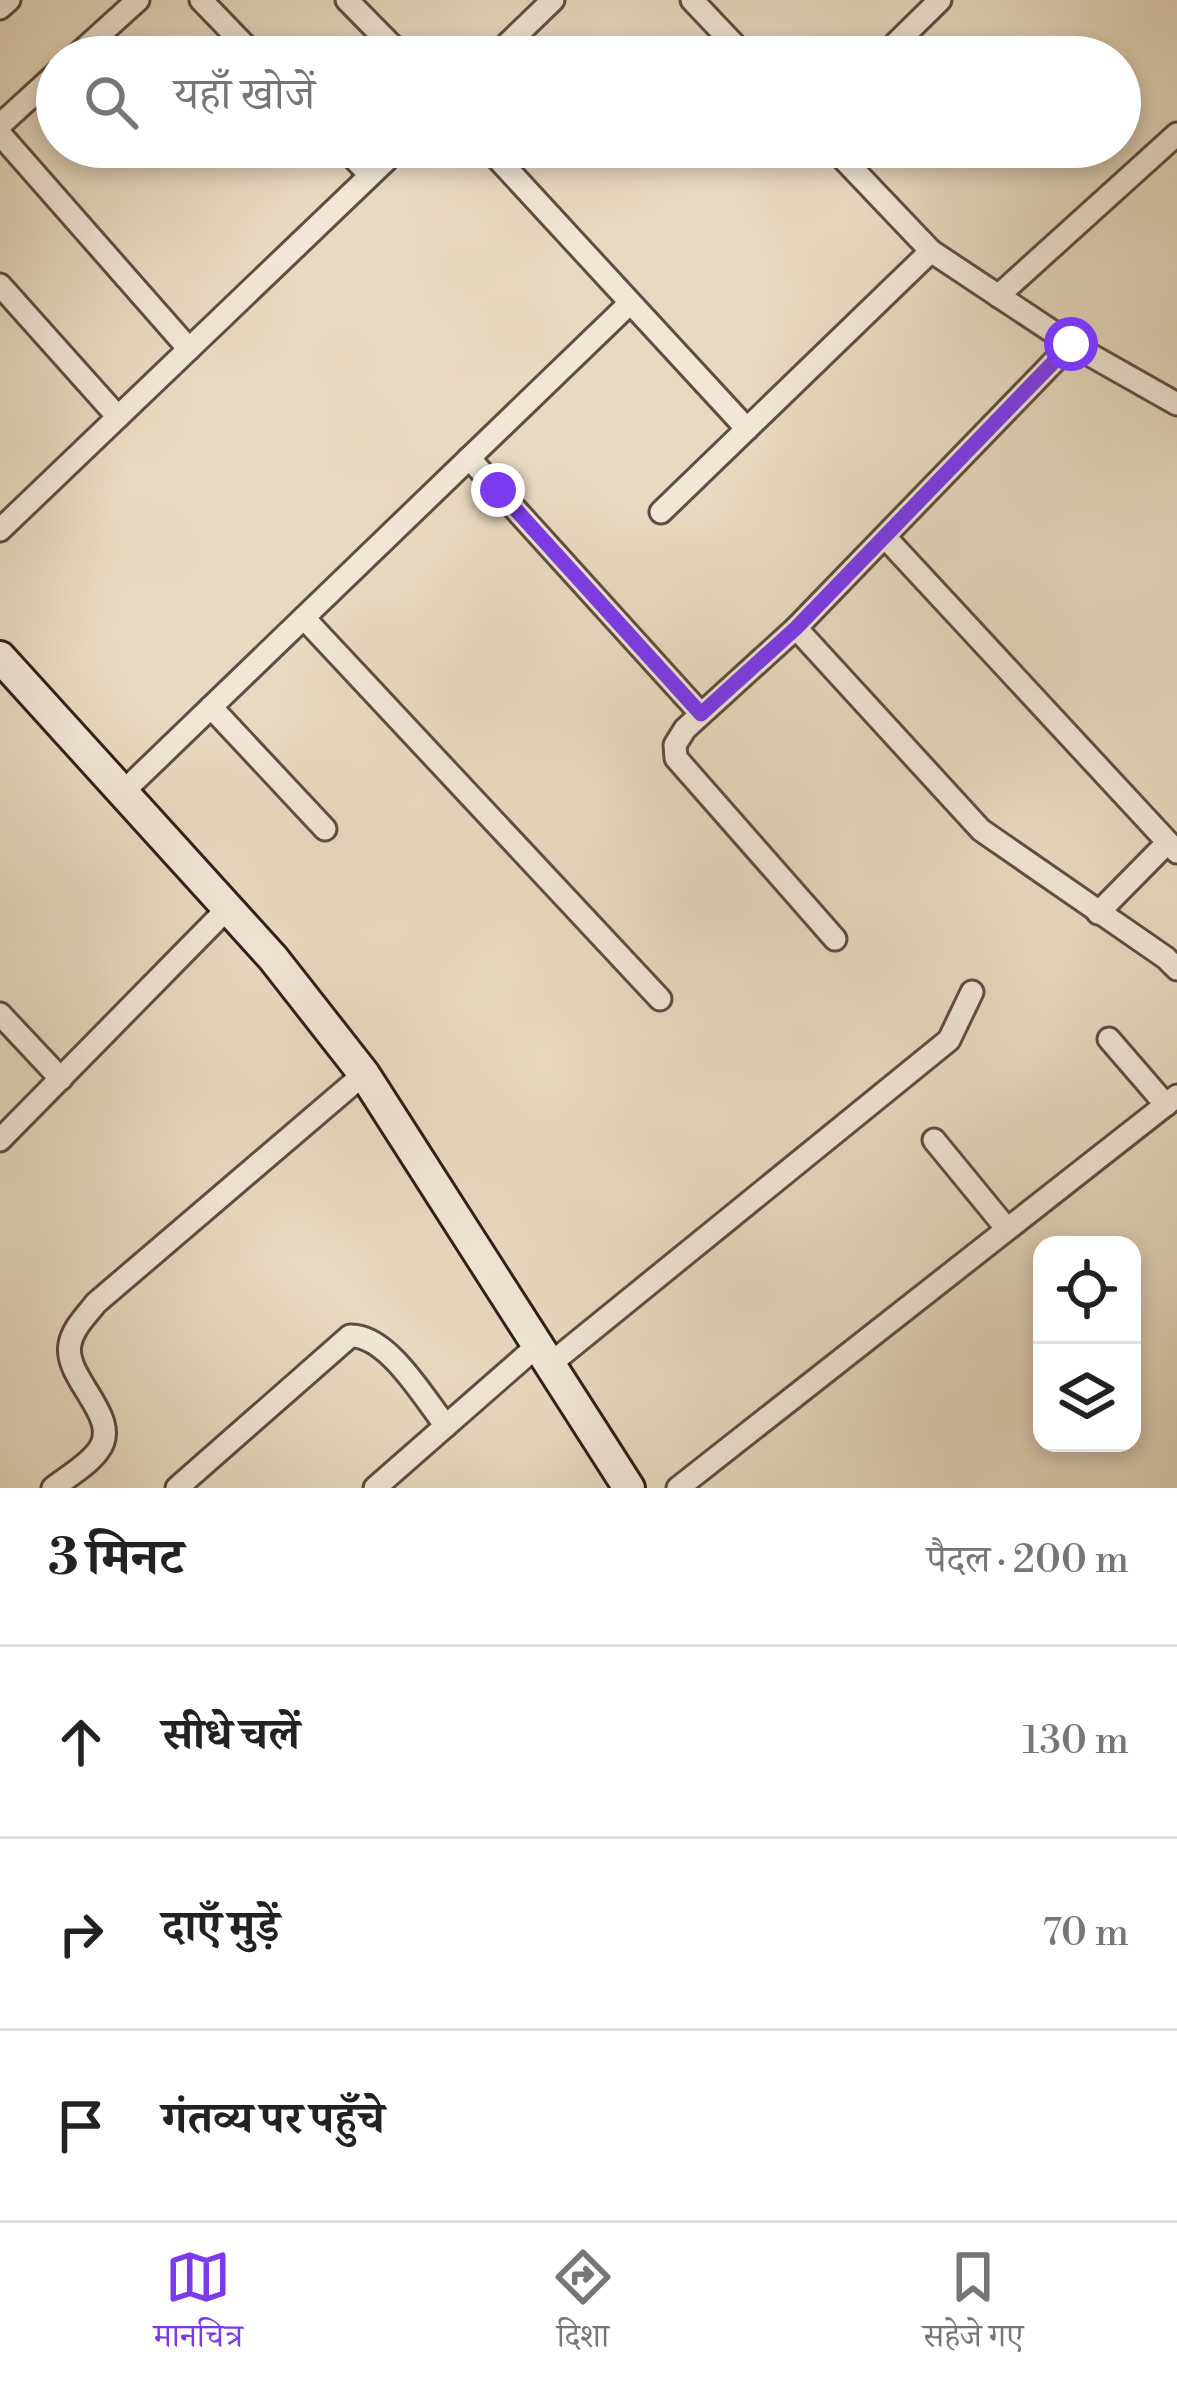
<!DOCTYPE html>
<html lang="hi">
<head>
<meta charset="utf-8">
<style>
  body { margin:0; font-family:"Libre Bodoni","Noto Serif Devanagari",serif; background:#f6f6f6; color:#222 }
  .controls { position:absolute; right:36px; bottom:36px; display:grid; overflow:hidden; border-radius:24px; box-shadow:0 6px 18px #0003 }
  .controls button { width:108px; height:108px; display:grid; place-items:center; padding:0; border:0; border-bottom:3px solid #e0e0e0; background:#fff; color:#222; font:60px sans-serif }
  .stop { position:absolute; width:36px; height:36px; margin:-27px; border:9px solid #7c3aed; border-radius:50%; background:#fff }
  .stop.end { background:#7c3aed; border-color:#fff; box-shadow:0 3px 12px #0008 }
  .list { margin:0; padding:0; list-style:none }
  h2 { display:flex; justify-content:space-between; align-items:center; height:156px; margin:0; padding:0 48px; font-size:51px }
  h2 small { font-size:39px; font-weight:400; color:#767676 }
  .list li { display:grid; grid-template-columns:78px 1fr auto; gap:36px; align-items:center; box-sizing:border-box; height:192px; padding:0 48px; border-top:3px solid #e0e0e0 }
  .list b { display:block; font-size:45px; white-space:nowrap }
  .list em { font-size:39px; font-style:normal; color:#767676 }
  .icon { flex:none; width:66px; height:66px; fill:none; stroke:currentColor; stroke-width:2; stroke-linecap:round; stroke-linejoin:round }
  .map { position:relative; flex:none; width:1177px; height:1488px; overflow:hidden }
  .search { position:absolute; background:#fff; box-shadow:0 6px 18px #0003; left:36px; right:36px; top:36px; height:132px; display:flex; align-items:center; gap:30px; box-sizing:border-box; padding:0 42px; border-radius:66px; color:#767676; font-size:45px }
  .sheet { height:732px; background:#fff }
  nav { display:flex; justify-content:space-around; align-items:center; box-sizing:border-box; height:168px; border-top:3px solid #e0e0e0; background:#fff; font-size:33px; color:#767676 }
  nav a { display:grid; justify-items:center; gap:6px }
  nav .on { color:#7c3aed }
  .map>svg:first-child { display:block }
</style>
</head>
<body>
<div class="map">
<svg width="1177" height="1488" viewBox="0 0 1177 1488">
  <rect width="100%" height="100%" fill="#e8dac0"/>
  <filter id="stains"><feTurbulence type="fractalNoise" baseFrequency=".00167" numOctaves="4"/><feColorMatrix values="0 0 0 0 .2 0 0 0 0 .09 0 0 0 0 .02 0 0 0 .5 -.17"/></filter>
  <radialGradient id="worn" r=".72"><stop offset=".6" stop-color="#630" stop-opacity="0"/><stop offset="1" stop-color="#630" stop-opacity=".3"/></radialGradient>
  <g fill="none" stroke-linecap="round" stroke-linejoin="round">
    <defs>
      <g id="street">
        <polyline points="201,0 256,57"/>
        <polyline points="347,0 403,57"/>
        <polyline points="692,0 746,57"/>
        <polyline points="0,8 9,0"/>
        <polyline points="75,57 138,0"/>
        <polyline points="494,57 553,0"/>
        <polyline points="882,57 940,0"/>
        <polyline points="0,125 57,73"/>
        <polyline points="0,134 189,349"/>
        <polyline points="343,147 370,175"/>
        <polyline points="487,147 747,429"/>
        <polyline points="832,147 931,251 1071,344 1177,404"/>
        <polyline points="0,285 118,417"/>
        <polyline points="998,296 1177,134"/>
        <polyline points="1071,344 796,628 981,830 1166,958 1177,969"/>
        <polyline points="469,458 701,714"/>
        <polyline points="661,512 931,251"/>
        <polyline points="0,530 400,147"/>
        <polyline points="885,537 1177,852"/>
        <polyline points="304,618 660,999"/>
        <polyline points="796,628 685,729 675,745 676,758 835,939"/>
        <polyline points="211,707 325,829"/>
        <polyline points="123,792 629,304"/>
        <polyline points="1098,913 1167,843"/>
        <polyline points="0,1014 61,1079"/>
        <polyline points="1109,1039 1166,1105"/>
        <polyline points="0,1140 228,908"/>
        <polyline points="934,1140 1007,1229"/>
        <polyline points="549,1365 949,1040 972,992"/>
        <path d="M53 1488C67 1477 87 1466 98 1451 124 1418 63 1379 70 1344 73 1328 86 1316 96 1303L364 1074"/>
        <path d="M177 1488 350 1336C387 1334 424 1398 446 1426"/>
        <polyline points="375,1488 537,1346"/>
        <polyline points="678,1488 1177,1096"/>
      </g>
      <polyline id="secondary" points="0,657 273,958 364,1074 629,1488"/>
    </defs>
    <use href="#street" stroke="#5f4d41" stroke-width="27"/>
    <use href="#secondary" stroke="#311e17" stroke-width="36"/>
    <use href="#street" stroke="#f0e7d6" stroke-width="21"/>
    <use href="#secondary" stroke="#f0e7d6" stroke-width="30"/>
  </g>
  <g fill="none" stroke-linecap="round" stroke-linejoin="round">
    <polyline stroke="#7c3aed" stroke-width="15" points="498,490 701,714 796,628 1071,344"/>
  </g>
  <rect width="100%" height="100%" filter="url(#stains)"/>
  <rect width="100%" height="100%" fill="url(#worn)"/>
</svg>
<div class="controls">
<button><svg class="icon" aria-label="locate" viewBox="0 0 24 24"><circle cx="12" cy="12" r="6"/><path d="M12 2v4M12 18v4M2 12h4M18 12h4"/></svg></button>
<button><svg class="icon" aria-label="layers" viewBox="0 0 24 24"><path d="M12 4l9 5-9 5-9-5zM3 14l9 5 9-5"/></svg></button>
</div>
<div class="stop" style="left:1071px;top:344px"></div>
<div class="stop end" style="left:498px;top:490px"></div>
<div class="search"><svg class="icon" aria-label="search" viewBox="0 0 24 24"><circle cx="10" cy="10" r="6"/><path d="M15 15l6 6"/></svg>यहाँ खोजें</div>
</div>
<section class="sheet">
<h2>3 मिनट<small>पैदल · 200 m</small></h2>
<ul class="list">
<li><svg class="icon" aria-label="ahead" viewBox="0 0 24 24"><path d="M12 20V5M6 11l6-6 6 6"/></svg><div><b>सीधे चलें</b></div><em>130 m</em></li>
<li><svg class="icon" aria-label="right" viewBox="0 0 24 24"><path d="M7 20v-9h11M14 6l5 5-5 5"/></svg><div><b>दाएँ मुड़ें</b></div><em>70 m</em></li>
<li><svg class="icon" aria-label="arrive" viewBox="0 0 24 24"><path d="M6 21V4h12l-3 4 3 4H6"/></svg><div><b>गंतव्य पर पहुँचे</b></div></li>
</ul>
</section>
<nav>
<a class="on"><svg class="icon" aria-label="map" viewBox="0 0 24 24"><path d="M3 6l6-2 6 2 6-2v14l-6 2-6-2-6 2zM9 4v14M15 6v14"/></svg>मानचित्र</a>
<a><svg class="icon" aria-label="directions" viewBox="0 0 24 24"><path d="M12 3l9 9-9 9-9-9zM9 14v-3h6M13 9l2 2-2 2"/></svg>दिशा</a>
<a><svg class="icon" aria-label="saved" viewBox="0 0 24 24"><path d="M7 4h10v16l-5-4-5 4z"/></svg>सहेजे गए</a>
</nav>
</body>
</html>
